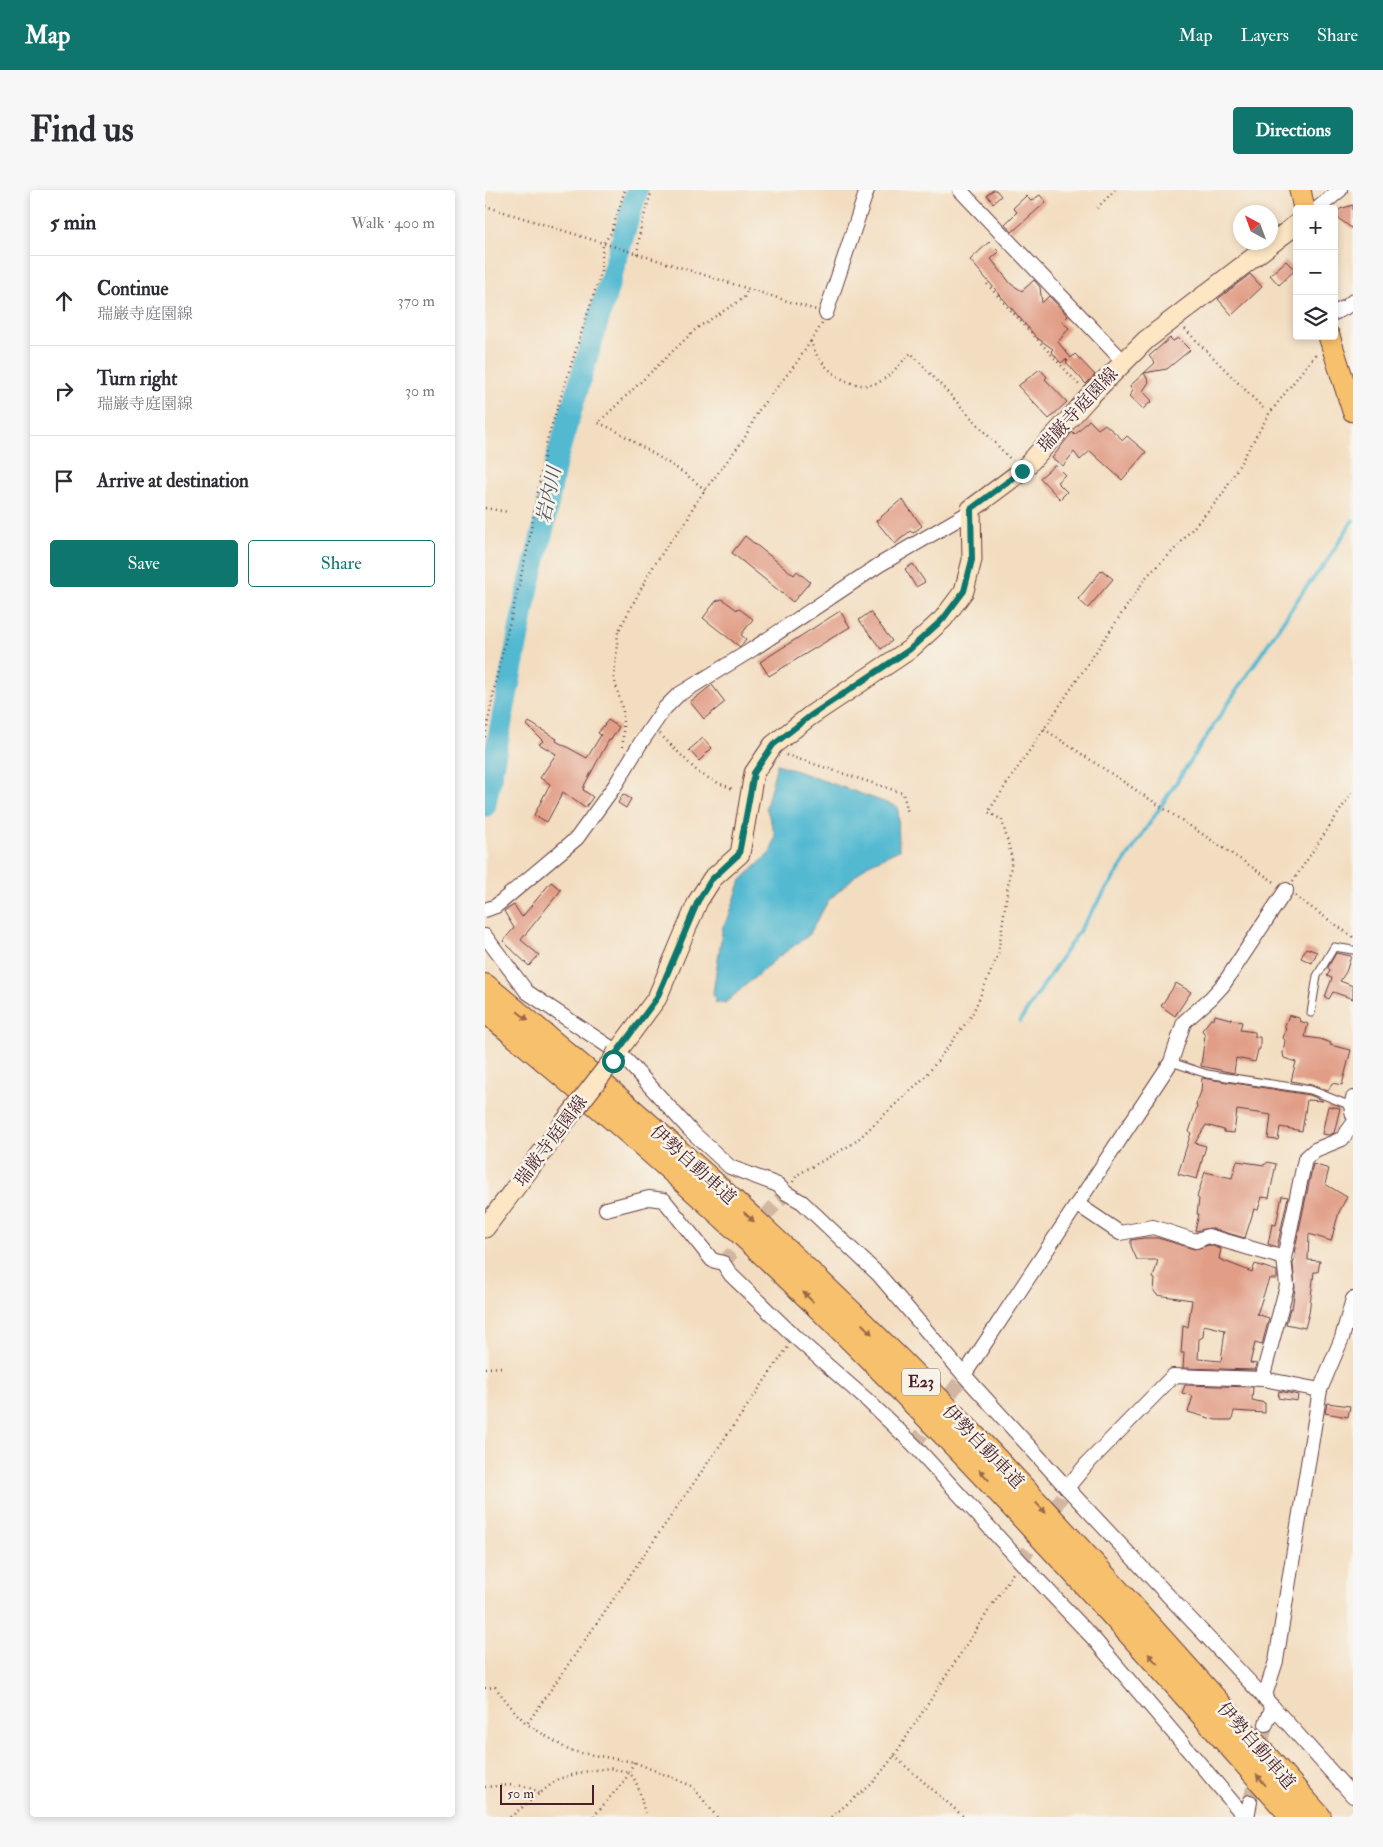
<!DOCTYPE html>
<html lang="en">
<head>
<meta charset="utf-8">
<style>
  body { margin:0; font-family:"IM FELL Double Pica","Noto Serif JP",serif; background:#f7f7f7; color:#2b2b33 }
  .controls { position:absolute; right:15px; top:15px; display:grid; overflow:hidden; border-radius:5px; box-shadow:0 2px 8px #0003 }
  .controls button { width:45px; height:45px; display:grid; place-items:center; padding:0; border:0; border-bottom:1px solid #e1e1e2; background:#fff; color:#2b2b33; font:25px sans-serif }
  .compass { position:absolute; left:748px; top:15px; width:45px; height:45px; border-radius:50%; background:#fff; box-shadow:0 2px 8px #0003; rotate:319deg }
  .scale { position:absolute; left:15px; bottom:12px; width:94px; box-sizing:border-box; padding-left:5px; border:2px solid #4a1f2b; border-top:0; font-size:14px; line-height:18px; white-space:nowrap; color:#4a1f2b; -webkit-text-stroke:4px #f7f3e8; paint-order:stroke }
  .stop { position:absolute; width:15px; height:15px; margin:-11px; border:4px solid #0f766e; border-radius:50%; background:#fff }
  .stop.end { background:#0f766e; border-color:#fff; box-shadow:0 1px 5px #0008 }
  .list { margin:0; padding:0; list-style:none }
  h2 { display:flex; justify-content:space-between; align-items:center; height:65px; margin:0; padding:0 20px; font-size:21px }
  h2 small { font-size:16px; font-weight:400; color:#7c7c81 }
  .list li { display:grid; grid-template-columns:32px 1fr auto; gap:15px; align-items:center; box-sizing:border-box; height:90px; padding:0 20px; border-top:1px solid #e1e1e2 }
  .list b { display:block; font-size:19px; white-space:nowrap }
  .list p { margin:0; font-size:16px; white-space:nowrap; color:#7c7c81 }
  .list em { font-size:16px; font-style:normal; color:#7c7c81 }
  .actions { display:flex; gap:10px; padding:15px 20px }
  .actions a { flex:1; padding:11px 0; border:1px solid #0f766e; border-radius:5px; text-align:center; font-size:18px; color:#0f766e }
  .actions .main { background:#0f766e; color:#fff }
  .icon { flex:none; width:28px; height:28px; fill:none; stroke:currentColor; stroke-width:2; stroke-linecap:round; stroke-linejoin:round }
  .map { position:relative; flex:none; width:868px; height:1627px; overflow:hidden; border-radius:5px }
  header { display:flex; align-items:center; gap:30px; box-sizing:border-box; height:70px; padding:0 25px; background:#0f766e; color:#fff }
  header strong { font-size:24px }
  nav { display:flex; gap:28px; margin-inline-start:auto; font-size:18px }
  .intro { display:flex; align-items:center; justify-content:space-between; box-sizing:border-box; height:120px; padding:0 30px }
  h1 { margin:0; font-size:35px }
  .button { padding:12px 22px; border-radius:5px; background:#0f766e; color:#fff; font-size:18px; font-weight:700 }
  main { display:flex; gap:30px; padding:0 30px }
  aside { flex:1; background:#fff; border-radius:5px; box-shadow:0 2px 8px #0003 }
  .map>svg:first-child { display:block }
</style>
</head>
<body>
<header>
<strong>Map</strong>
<nav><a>Map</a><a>Layers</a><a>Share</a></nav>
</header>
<div class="intro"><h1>Find us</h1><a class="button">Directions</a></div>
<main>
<aside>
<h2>5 min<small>Walk · 400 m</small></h2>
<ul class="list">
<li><svg class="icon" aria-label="ahead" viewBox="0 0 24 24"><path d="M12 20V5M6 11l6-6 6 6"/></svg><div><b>Continue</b><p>瑞巌寺庭園線</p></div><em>370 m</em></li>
<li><svg class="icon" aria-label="right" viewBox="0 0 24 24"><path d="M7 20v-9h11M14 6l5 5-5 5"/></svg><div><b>Turn right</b><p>瑞巌寺庭園線</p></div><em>30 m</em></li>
<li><svg class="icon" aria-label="arrive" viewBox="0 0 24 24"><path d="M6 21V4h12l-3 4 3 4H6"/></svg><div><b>Arrive at destination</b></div></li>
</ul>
<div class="actions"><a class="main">Save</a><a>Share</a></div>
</aside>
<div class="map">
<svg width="868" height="1627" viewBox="0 0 868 1627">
  <rect width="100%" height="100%" fill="#f7f3e8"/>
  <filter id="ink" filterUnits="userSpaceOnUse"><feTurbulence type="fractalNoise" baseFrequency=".02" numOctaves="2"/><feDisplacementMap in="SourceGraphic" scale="10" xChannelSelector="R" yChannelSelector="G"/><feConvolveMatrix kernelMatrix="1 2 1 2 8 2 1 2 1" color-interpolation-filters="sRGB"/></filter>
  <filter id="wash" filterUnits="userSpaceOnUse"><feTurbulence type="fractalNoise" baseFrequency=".0096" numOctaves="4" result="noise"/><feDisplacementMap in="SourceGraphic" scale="20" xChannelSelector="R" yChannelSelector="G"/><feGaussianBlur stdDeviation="1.12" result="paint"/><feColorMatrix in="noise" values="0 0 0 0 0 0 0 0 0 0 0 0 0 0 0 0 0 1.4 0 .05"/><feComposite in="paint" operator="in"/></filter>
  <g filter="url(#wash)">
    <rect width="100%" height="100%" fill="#f3ddc0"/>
    <polygon fill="#53b9d1" stroke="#4e6c7e" points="292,574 413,617 414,660 382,675 343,711 324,745 292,768 240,813 231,813 228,803 238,736 243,729 256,690 285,663 288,654 290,645 281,617"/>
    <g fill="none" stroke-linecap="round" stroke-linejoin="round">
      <polyline stroke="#53b9d1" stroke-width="4" points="535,831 752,500 819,400 840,374 868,330"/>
      <polyline stroke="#53b9d1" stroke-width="22" points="0,616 40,412 59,335 71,271 152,0"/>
    </g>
    <g id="blocks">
      <g fill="#e19d86" fill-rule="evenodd">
        <polygon points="508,0 511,0 516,6 508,13 502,5"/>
        <polygon points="555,5 561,12 527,42 520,34 532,22 528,18 541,6 546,11"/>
        <polygon points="868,15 868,39 850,26 855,19"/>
        <polygon points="504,52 514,62 506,69 526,94 537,101 549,90 555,97 557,113 564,106 583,126 577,132 584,138 573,152 586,168 590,164 610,185 601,194 581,172 583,171 581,169 576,173 566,161 568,159 552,148 485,70"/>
        <polygon points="801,71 810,80 794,95 785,85"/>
        <polygon points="765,84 777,97 747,125 733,109"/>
        <polygon points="685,148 688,151 693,148 705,160 682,179 659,183 670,173 664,166"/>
        <polygon points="555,179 562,187 560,189 582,212 564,229 533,196"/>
        <polygon points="659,183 664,192 658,201 667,211 658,219 644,206 648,201 645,196"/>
        <polygon points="604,230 613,239 620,234 638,250 642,246 661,262 637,290 605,261 595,270 589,262 578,276 567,268 587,242 590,245"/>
        <polygon points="570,275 580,285 572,292 582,302 575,309 555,288"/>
        <polygon points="417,309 437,336 428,343 425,341 410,354 391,331"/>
        <polygon points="260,346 309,385 312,381 325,392 308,412 247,363"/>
        <polygon points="428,374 440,392 431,397 420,379"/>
        <polygon points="617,380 628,389 603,418 593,409"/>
        <polygon points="237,409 252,420 253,418 268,429 256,445 261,449 255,457 218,428 231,411"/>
        <polygon points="355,421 365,437 284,486 275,472"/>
        <polygon points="385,422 407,451 396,459 374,430"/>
        <polygon points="227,495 240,512 219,529 205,512"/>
        <polygon points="123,530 134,537 126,550 124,550 100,594 98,600 108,607 100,618 78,602 62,632 49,625 65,594 55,588 71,564 54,554 58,551 42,535 44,532 72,549 71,551 102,568 116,545 113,543"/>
        <polygon points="218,548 227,558 214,571 204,560"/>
        <polygon points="138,604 146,609 141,618 133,613"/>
        <polygon points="66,692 76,700 36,750 54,765 44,776 18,751 29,738 19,721 29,715 37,727"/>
        <polygon points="821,758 832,762 827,773 816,768"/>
        <polygon points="851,763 866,766 861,782 855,791 868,796 868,809 848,802 844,809 840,807 847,788 842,786 845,781 843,777"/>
        <polygon points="691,793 706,802 690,826 676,816"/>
        <polygon points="730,825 757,832 755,840 770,842 770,847 775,847 775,859 773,860 770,872 751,868 749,883 716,876 720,845 717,840 726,829 729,829"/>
        <polygon points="804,825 814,828 815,831 823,834 820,847 835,849 846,853 845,855 866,860 857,895 847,893 843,901 827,895 806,891 811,872 799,868 798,863 800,850 798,848 801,838 799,838"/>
        <polygon points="717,888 825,905 838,911 822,910 817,941 795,937 793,950 783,949 786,925 752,920 749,943 739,942 739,940 721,935 710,953 721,956 712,989 693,984 706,943 704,942 712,917 711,914 716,902"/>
        <polygon points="843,916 855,918 849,943 844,945 837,944"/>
        <polygon points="752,971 779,975 783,972 791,974 784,1008 777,1007 773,1020 769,1019 760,1048 725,1038 710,1041 714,1024 712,1024 714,1009 712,1007 720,982 747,988"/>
        <polygon points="828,974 844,979 840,994 862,1007 854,1022 846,1051 824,1044 823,1070 835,1071 833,1082 829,1082 824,1123 820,1138 801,1134 805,1118 807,1119 810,1098 808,1074 811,1064 809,1063"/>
        <polygon points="797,1006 803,1007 792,1057 783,1054 787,1034 791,1035"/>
        <path d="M659 1048H673L709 1059 724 1055 736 1059 734 1069 767 1082 770 1074 792 1081V1089H784L772 1124 784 1128 777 1155 770 1153 765 1173 772 1174 770 1180 698 1178 699 1163H696L698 1136 703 1137 707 1110 672 1105 669 1101 670 1089 668 1088 673 1070H652L646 1056V1050ZM719 1135 740 1140 736 1171 713 1169 714 1149 718 1147Z"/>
        <polygon points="700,1195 768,1197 767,1210 780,1213 780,1223 749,1221 747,1230 731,1230 703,1222 708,1206 697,1203"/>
        <polygon points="794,1201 813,1205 812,1211 793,1208"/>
        <polygon points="842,1213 865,1216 863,1227 840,1223"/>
      </g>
    </g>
  </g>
  <g filter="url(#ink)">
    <use href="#blocks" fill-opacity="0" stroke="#633c41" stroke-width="1"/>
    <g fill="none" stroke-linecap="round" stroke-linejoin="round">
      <g stroke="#d1b7a2" stroke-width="14" stroke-dasharray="14 7" stroke-linecap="butt">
        <polyline points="238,1073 301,1003"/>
        <polyline points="429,1255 479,1185"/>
        <polyline points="536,1372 582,1298"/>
        <polyline points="765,1612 781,1534"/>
      </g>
      <defs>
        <g id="lane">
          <polyline points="826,823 832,786 849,757 868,760"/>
          <polyline points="686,872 722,884 826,900 866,916"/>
        </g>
        <g id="street">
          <polyline points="475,0 638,171"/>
          <polyline points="832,19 855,0"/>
          <polyline points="341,123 382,0"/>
          <polyline points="849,123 861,117 868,111"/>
          <polyline points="0,720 11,716 92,648 131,594 155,554 179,519 193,505 268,459 394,375 480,325 486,319"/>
          <polyline points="0,746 42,802 132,862 143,872 205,940 245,977 293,995 301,1003 317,1012 394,1085 479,1185 582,1298 788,1517 781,1534"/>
          <polyline points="868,908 866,916 868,925"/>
          <polyline points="592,1014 635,1043 668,1037 711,1051 723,1046 799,1068"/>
          <polyline points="121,1019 164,1008 179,1010 227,1070 238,1073 246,1085 310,1147 383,1211 429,1255 536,1372 608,1448 760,1627"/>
          <polyline points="479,1185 686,872 699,832 726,808 738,795 801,700"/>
          <polyline points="779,1189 779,1181 802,1096 799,1068 820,969 830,960 857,949 868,934"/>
          <polyline points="582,1298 601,1275 688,1186 779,1189 835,1200"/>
          <polyline points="779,1508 791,1471 835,1200 857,1148 868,1109"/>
          <polyline points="788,1517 868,1606"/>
          <polyline points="762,1627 765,1612"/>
        </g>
        <g id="secondary">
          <polyline points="132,862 172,808 213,711 227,689 255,664 269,583 288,555 325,526 424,460 458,429 479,401 487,370 486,319 537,281 605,206 661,150 812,34"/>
          <polyline points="0,1038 79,933"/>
        </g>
        <g id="primary">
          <polyline points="815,0 819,19"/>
          <polyline points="844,146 868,221"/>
        </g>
        <g id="highway">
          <path d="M0 796C175 940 343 1093 500 1258 614 1378 724 1502 834 1627"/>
          <path d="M0 820C106 908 211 998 310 1094 485 1264 648 1444 808 1627"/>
        </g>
      </defs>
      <use href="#lane" stroke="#633c41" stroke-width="9"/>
      <use href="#street" stroke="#633c41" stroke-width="16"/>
      <use href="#secondary" stroke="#633c41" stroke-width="21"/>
      <use href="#primary" stroke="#633c41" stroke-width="23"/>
      <use href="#highway" stroke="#633c41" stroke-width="26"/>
      <g stroke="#633c41" stroke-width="2.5" stroke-dasharray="1 4" stroke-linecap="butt">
        <polyline points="0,16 331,120"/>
        <polyline points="612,18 630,0"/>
        <polyline points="152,64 156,36 167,0"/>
        <polyline points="502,94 595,196"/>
        <path d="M337 134 326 151C331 176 368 205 394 192 406 186 416 172 426 163L527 271"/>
        <polyline points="700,139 778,218"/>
        <path d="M220 300C200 282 177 269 154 255 140 246 128 238 113 233L212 138 259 108 263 99"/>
        <polyline points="0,318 23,322"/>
        <polyline points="559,539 791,693"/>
        <polyline points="175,544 214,583 229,591 248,599"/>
        <polyline points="0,547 12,485 42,361 62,250 116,82 118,54 126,43 140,0"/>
        <polyline points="138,557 138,521 129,488 133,442 166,380 186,350 202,331 208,317 220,300 259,249 275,218 310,175 326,151"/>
        <polyline points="301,565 418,603 423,623"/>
        <polyline points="808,691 868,601"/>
        <polyline points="810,706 868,747"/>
        <polyline points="308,992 312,985 369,953 441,886 487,825 513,765 527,668 517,630 503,622 662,386 688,361 737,305 784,224 832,162"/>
        <polyline points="0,1178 18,1177"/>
        <polyline points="0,1498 10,1497 31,1523 42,1534"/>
        <polyline points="409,1566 479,1627"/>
        <path d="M149 1572 144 1582C158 1599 154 1610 162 1627"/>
        <path d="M0 1597C18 1596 40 1591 55 1604"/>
        <polyline points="25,1627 73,1589 98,1582 124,1578 144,1582 140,1590 108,1627"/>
        <polyline points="232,1627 207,1596 149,1572 85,1561 42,1534 303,1157"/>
        <polyline points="346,1627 387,1594 409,1566 528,1383"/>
      </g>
      <use href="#lane" stroke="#fff" stroke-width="7"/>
      <use href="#street" stroke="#fff" stroke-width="14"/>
      <use href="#secondary" stroke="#fce6c4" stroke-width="19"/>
      <use href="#primary" stroke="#f7c06c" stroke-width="21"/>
      <use href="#highway" stroke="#f7c06c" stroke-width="24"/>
      <defs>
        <polyline id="secondary-bridge" points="79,933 127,871 132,862"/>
      </defs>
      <use href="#secondary-bridge" stroke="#633c41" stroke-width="21" stroke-linecap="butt"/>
      <use href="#secondary-bridge" stroke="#fce6c4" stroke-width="19"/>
    </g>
    <defs><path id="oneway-solid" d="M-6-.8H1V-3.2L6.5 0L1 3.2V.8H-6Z" transform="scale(1.25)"/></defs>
    <g fill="#986748">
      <use href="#oneway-solid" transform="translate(38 826) rotate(39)"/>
      <use href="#oneway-solid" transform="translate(264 1027) rotate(43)"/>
      <use href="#oneway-solid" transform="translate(323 1107) rotate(-135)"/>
      <use href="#oneway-solid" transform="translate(382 1139) rotate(45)"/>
      <use href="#oneway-solid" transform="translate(499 1285) rotate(-133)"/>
      <use href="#oneway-solid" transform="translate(556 1318) rotate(47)"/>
      <use href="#oneway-solid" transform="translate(668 1469) rotate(-132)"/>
      <use href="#oneway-solid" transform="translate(776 1590) rotate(-131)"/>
    </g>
  </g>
  <g fill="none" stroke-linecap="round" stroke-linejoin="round" filter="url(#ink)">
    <polyline stroke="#0f766e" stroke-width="6" points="128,871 132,862 172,808 213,711 226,690 254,664 269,583 288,555 325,526 424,460 458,429 479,401 487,370 486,319 537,281"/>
  </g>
  <g text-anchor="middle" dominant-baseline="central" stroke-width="5" stroke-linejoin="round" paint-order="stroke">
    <rect fill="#f7f3e8" stroke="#7e5f64" stroke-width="1" x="417" y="1178.5" width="38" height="27" rx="4"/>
    <g font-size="16" font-weight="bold" fill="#4a1f2b">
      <text x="436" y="1192">E23</text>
    </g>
    <g font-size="18" fill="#4a1f2b" stroke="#f7f3e8">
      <text transform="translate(593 220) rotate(-47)">瑞巌寺庭園線</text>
      <text transform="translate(66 951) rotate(-53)">瑞厳寺庭園線</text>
      <text transform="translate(208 975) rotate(42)">伊勢自動車道</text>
      <text transform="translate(498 1257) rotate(46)">伊勢自動車道</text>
      <text transform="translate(771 1556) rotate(49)">伊勢自動車道</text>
    </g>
    <g font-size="19" font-style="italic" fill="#4d5565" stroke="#f7f3e8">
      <text transform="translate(64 305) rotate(-78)">岩内川</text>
    </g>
  </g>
</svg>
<div class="controls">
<button>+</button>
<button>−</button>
<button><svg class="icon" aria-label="layers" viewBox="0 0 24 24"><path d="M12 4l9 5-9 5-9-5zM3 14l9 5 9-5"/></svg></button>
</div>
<svg class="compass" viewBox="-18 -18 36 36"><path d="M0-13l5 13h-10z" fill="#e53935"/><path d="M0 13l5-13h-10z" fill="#7c7c81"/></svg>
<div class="scale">50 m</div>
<div class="stop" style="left:128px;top:871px"></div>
<div class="stop end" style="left:537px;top:281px"></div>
</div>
</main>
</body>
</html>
